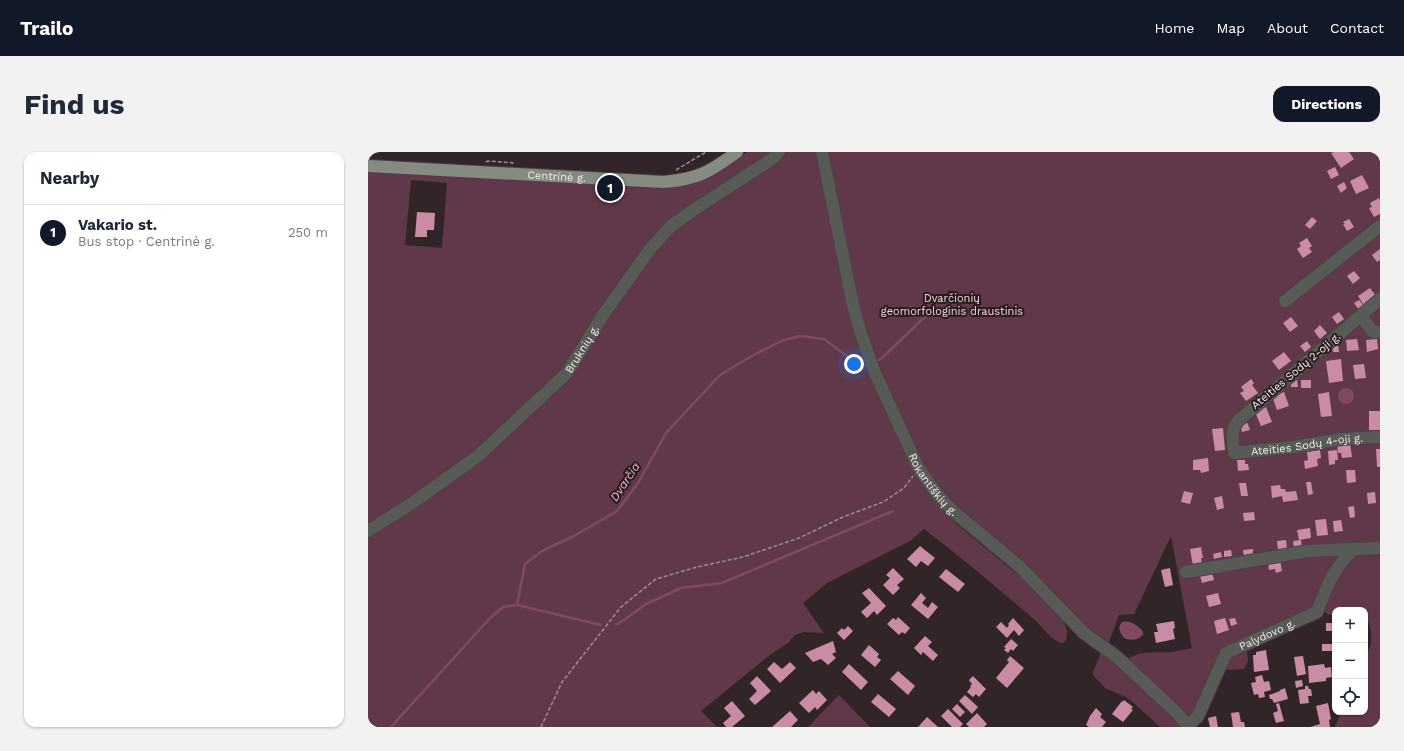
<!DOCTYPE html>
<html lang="en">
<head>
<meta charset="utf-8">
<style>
  body { margin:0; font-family:"Work Sans",sans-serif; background:#f2f2f3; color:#1f2937 }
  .controls { position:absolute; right:12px; bottom:12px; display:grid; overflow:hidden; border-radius:8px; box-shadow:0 1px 3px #0004 }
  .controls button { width:36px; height:36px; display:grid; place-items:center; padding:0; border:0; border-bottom:1px solid #e0e1e3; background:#fff; color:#1f2937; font:20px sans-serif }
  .you { position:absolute; left:486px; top:212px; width:14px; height:14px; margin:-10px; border:3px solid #fff; border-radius:50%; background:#1a73e8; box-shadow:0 0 0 6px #1a73e833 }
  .badge { display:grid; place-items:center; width:26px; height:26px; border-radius:50%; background:#111827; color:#fff; font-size:13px; font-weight:700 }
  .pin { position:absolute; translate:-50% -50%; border:2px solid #fff; box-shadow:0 1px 4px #0006 }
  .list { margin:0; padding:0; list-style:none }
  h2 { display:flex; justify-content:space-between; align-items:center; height:52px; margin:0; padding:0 16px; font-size:17px }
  h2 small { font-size:13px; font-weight:400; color:#747a83 }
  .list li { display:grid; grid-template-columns:26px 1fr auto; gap:12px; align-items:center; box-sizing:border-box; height:56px; padding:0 16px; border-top:1px solid #e0e1e3 }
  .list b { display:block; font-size:15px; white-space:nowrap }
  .list p { margin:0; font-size:13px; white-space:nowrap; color:#747a83 }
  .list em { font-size:13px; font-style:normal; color:#747a83 }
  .icon { flex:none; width:22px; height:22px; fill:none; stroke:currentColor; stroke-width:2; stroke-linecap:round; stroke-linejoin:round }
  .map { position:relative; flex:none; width:1012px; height:575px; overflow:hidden; border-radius:12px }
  header { display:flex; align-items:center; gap:24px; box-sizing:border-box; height:56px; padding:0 20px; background:#111827; color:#fff }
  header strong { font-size:19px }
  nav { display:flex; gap:22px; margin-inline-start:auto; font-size:14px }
  .intro { display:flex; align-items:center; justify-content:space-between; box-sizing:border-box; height:96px; padding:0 24px }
  h1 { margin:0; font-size:28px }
  .button { padding:10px 18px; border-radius:12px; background:#111827; color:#fff; font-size:14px; font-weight:700 }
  main { display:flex; gap:24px; padding:0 24px }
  aside { flex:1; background:#fff; border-radius:12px; box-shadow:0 1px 3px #0004 }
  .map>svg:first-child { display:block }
</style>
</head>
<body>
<header>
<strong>Trailo</strong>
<nav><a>Home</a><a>Map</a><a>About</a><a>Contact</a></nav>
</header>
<div class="intro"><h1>Find us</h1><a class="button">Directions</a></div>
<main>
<aside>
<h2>Nearby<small></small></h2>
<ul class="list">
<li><span class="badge">1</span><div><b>Vakario st.</b><p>Bus stop · Centrinė g.</p></div><em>250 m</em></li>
</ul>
</aside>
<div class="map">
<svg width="1012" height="575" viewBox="0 0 1012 575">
  <rect width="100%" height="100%" fill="#32252a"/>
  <g fill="#603849" fill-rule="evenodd">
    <path d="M379 0H451L464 58 471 50 460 0H1012V575H967L973 560H997V509L1003 491V479L997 458 991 457 967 458V462C962 464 959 462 955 459L879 498 880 509 876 517 861 518 849 515 828 559 821 566 761 511V506C775 498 790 501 805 500 811 499 817 497 824 496L803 384 766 462 751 463 740 493 722 479 685 439 643 400 584 352 577 359 586 370 673 442 696 470 699 479 698 488 695 491C684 490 675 475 667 468 631 437 594 406 556 377L542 389 459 431 435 451 456 481 436 480 427 483 420 491 403 502 333 559 349 575H0V18L293 36C304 35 314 34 324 31 341 25 364 10 379 0ZM43 28 79 31 74 96 37 93Z"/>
    <polygon points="734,498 814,572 812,575 792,575 767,552 758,545 737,536 725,523 725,520"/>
    <polygon points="471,543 502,575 440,575"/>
  </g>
  <g fill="#814961">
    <circle cx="978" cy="244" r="8"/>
    <path d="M754 470C763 468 768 473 775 479V483C770 488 763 489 756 486 752 481 749 475 754 470Z"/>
  </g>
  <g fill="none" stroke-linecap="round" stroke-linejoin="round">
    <g stroke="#814961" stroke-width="2.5">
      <polyline points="511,208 514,206 567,155"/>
      <polyline points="149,453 233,473"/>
      <polyline points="247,472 250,472 278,452 313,436 354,431 525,359"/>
      <polyline points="23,575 122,466 135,455 149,453 157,412 174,399 206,384 249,359 270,331 298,281 352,223 382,205 413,189 432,184 456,187 493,215 497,213"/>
    </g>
  </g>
  <g fill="#ca8ca5">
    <polygon points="966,0 981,0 986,7 973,16 963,1"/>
    <polygon points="967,15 971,23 963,27 959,19"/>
    <polygon points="994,23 1001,36 988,42 982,29"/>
    <polygon points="976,30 979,36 973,41 969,34"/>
    <polygon points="1011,46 1012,49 1012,62 1006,65 1001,56 1004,55 1002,51"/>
    <polygon points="49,60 67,61 66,78 59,78 59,85 47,85"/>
    <polygon points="944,65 949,69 942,77 937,73"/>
    <polygon points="981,67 986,75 979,79 975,72 977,72 975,70"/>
    <polygon points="939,86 944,94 941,96 944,100 935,106 929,97 933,94 931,91"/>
    <polygon points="1012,97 1012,108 1009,110 1004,103"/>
    <polygon points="986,119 992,126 985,132 979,124"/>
    <polygon points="1002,136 1008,144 997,155 990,144"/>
    <polygon points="991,148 996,154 991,158 986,151"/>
    <polygon points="971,160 976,167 969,172 964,165"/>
    <polygon points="923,165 930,174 922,180 915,171"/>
    <polygon points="952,173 959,181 952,187 946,179"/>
    <polygon points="989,187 991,198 979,199 978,188"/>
    <polygon points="1009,187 1010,197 999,200 998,188"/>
    <polygon points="939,189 943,195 937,200 932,194"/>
    <polygon points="964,191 970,191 971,200 965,200"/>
    <polygon points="916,200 923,209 911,218 904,209"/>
    <polygon points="973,207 975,229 961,231 958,209"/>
    <polygon points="996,212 998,226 987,227 985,213"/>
    <polygon points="883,227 886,231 884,233 890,241 878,249 872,241 876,239 873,235"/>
    <polygon points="923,227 929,227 930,235 923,235"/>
    <rect x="933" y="228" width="10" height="8"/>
    <polygon points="916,240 921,254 909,258 904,244"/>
    <polygon points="961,240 964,264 953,265 950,242"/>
    <polygon points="898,255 904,270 893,274 887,260"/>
    <rect x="1001" y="259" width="11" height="19"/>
    <polygon points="879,270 882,278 874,280 872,273"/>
    <polygon points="855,276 857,298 847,299 844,277"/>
    <polygon points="982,291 984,305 974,306 973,301 970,301 969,292"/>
    <polygon points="1008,297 1012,297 1012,315 1009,315"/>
    <polygon points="952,298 953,306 949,307 950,314 937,317 936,309 940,308 939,300"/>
    <polygon points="969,298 970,308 967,308 967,312 961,313 960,299"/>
    <polygon points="840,306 841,319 833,321 832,318 825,318 825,308"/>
    <polygon points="869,308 877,308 877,312 880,312 881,318 870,319"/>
    <polygon points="978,318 987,318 988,330 979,331"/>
    <polygon points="938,330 943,330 945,342 940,343"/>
    <polygon points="871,331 878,331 880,344 873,344"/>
    <polygon points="912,333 913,337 917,337 918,340 928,339 930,348 915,350 914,344 904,346 903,334"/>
    <polygon points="816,339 825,341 822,352 813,350"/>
    <polygon points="1007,340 1008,351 1000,352 999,341"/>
    <polygon points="854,344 856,356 849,358 846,346"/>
    <polygon points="986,354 987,365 982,366 980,355"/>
    <polygon points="886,360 887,368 876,369 875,361"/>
    <polygon points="958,367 960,383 949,384 947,368"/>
    <polygon points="973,368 975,379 966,380 965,369"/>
    <polygon points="942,376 943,386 931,388 929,378"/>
    <polygon points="918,388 919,397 910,398 909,389"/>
    <polygon points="933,388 934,396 926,397 925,389"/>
    <polygon points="552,394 567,406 560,414 553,409 548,415 539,407"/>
    <polygon points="833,395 835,406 833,406 834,412 825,414 822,397"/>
    <polygon points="885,397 885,403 876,405 875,398"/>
    <polygon points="863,398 864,404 856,405 856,399"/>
    <polygon points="853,400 854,405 846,407 845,402"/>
    <polygon points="912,408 914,419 908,421 907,417 901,418 900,410"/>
    <polygon points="525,416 536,427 529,433 532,436 525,443 515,433 522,426 518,423"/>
    <polygon points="802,416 805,433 797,435 793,418"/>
    <polygon points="578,417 597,432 590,440 571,425"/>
    <polygon points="844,421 846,428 834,431 832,424"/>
    <polygon points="501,436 518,454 509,463 506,459 499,466 493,460 503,451 494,441"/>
    <polygon points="553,441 558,446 554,451 560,456 564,450 570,455 560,467 543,453"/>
    <polygon points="850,441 853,452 841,455 838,444"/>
    <polygon points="530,465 542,476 537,482 534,480 531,483 519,472 525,466 528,468"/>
    <polygon points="645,466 656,478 651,484 646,478 639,486 628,475 633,470 639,476 641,473 640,472"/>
    <polygon points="857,466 861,478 849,482 846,469"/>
    <polygon points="867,466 869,472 863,474 861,467"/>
    <polygon points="806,469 807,476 805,477 807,487 788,491 786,480 790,480 788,472"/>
    <rect x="958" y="471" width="9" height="8"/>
    <polygon points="480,474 485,479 476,488 469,481 474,476 476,478"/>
    <polygon points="557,484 564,490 560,494 570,503 565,509 555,500 553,503 546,496"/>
    <polygon points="643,487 650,493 645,499 643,497 640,501 636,498 638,496 636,495"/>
    <polygon points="465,489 468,500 464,502 468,506 460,513 453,507 445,510 437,501"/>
    <polygon points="954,492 965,492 966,499 954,499"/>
    <polygon points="501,493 511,502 509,505 513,508 507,515 493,503"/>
    <polygon points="898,498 901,518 886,520 885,503 888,503 888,500"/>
    <polygon points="642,504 656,516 639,536 628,526 641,510 639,508"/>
    <polygon points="935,504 938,522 929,524 926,505"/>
    <polygon points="406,510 414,517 422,510 428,516 412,531 399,517"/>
    <polygon points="481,512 500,530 493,538 474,520"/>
    <polygon points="956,512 957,516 963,515 964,525 958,526 958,529 941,531 940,514"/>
    <polygon points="530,519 547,534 540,543 522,527"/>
    <polygon points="894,523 896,530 901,529 903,538 896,540 897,545 891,546 890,542 886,543 883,531 888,530 887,525"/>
    <polygon points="389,524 403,539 387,553 381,547 389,539 382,531"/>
    <polygon points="605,524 618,537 611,545 608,542 605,545 599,540 603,535 602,534 604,532 601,528"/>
    <polygon points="934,528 935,534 928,536 927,529"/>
    <polygon points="937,534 940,534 941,537 943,537 944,544 940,544 941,551 932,552 930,538 937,537"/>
    <polygon points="917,536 920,547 906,551 904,547 902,547 901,543 912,539 912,538"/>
    <polygon points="445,538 448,542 451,539 459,548 449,558 447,555 441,561 431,551"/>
    <polygon points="510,542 528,557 521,565 503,550"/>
    <polygon points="597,543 610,555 604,562 591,549"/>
    <polygon points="756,548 765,555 763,557 765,558 755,570 744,562 754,549 755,550"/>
    <polygon points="364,549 377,564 364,575 358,575 355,571 363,564 356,556"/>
    <polygon points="911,551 916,569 908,571 905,561 910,559 908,552"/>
    <polygon points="960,551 963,567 961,568 962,575 942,575 952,572 948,554"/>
    <polygon points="589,552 597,560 592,565 584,557"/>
    <polygon points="728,556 734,562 732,565 738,570 734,575 721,575 718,573 722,564"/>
    <polygon points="580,557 595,572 592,575 584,575 573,564"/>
    <polygon points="422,559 430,568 423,575 404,575"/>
    <polygon points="871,560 873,570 876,570 877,575 865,575 863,561"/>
    <polygon points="609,561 619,572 616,575 601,575 598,572"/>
    <polygon points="848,564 850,575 842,575 840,566"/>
    <polygon points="559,565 570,575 550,575"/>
  </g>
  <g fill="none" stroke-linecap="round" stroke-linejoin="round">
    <defs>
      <g id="minor">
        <path id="s1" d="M454 0 485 153 493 182 507 221 551 317 569 342 586 360 651 414 716 481 749 505 807 559 821 575"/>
        <path id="s2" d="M1012 147 870 269C862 279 865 289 866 301L925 295 973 287 1012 285"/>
        <polyline points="917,149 1012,74"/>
        <polyline points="993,164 1005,180 1012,180"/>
        <path id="s3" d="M0 379 43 352 110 304 199 221 235 163 282 97 303 74 324 59 404 7 411 0"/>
        <polyline points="818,420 940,399 1012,396"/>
        <path id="s4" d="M820 574 830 564 858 501 949 460C959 434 965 417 985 398"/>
      </g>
      <g id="major">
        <path id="s5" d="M0 14 296 30C330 27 342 20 369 0"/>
      </g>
    </defs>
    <use href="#minor" stroke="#4d4146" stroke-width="14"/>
    <use href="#major" stroke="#4d4146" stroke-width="14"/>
    <g stroke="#998e92" stroke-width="1.5" stroke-dasharray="4 2" stroke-linecap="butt">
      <polyline points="118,10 120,9 147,11"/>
      <polyline points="308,18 338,0"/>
      <polyline points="173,575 194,530 253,455 288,427 329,415 375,405 431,386 475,365 515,350 536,336 545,324"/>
    </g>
    <use href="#minor" stroke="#585b55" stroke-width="12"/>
    <use href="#major" stroke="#858b80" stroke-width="12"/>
  </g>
  <g text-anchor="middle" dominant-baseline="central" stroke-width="4" stroke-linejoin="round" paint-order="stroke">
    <g font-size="11" fill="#f5ecef" stroke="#281c21">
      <text stroke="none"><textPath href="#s5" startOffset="189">Centrinė g.</textPath></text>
      <text stroke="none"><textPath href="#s3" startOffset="283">Bruknių g.</textPath></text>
      <text transform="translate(928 219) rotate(-40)">Ateities Sodų 2-oji g.</text>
      <text stroke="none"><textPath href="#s2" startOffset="294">Ateities Sodų 4-oji g.</textPath></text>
      <text stroke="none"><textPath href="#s1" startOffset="354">Rokantiškių g.</textPath></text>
      <text stroke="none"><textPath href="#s4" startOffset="128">Palydovo g.</textPath></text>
    </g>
    <g font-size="11" fill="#f9d4e2" stroke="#281c21">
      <text x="584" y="146">Dvarčionių<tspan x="584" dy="13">geomorfologinis draustinis</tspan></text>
    </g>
    <g font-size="12" font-style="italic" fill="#f4bed3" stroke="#281c21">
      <text transform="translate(257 330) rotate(-56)">Dvarčia</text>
    </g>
  </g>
</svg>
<div class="controls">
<button>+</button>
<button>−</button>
<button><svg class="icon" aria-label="locate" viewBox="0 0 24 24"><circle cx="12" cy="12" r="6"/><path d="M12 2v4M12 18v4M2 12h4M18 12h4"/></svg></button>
</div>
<div class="you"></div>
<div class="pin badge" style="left:242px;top:36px">1</div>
</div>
</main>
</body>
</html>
